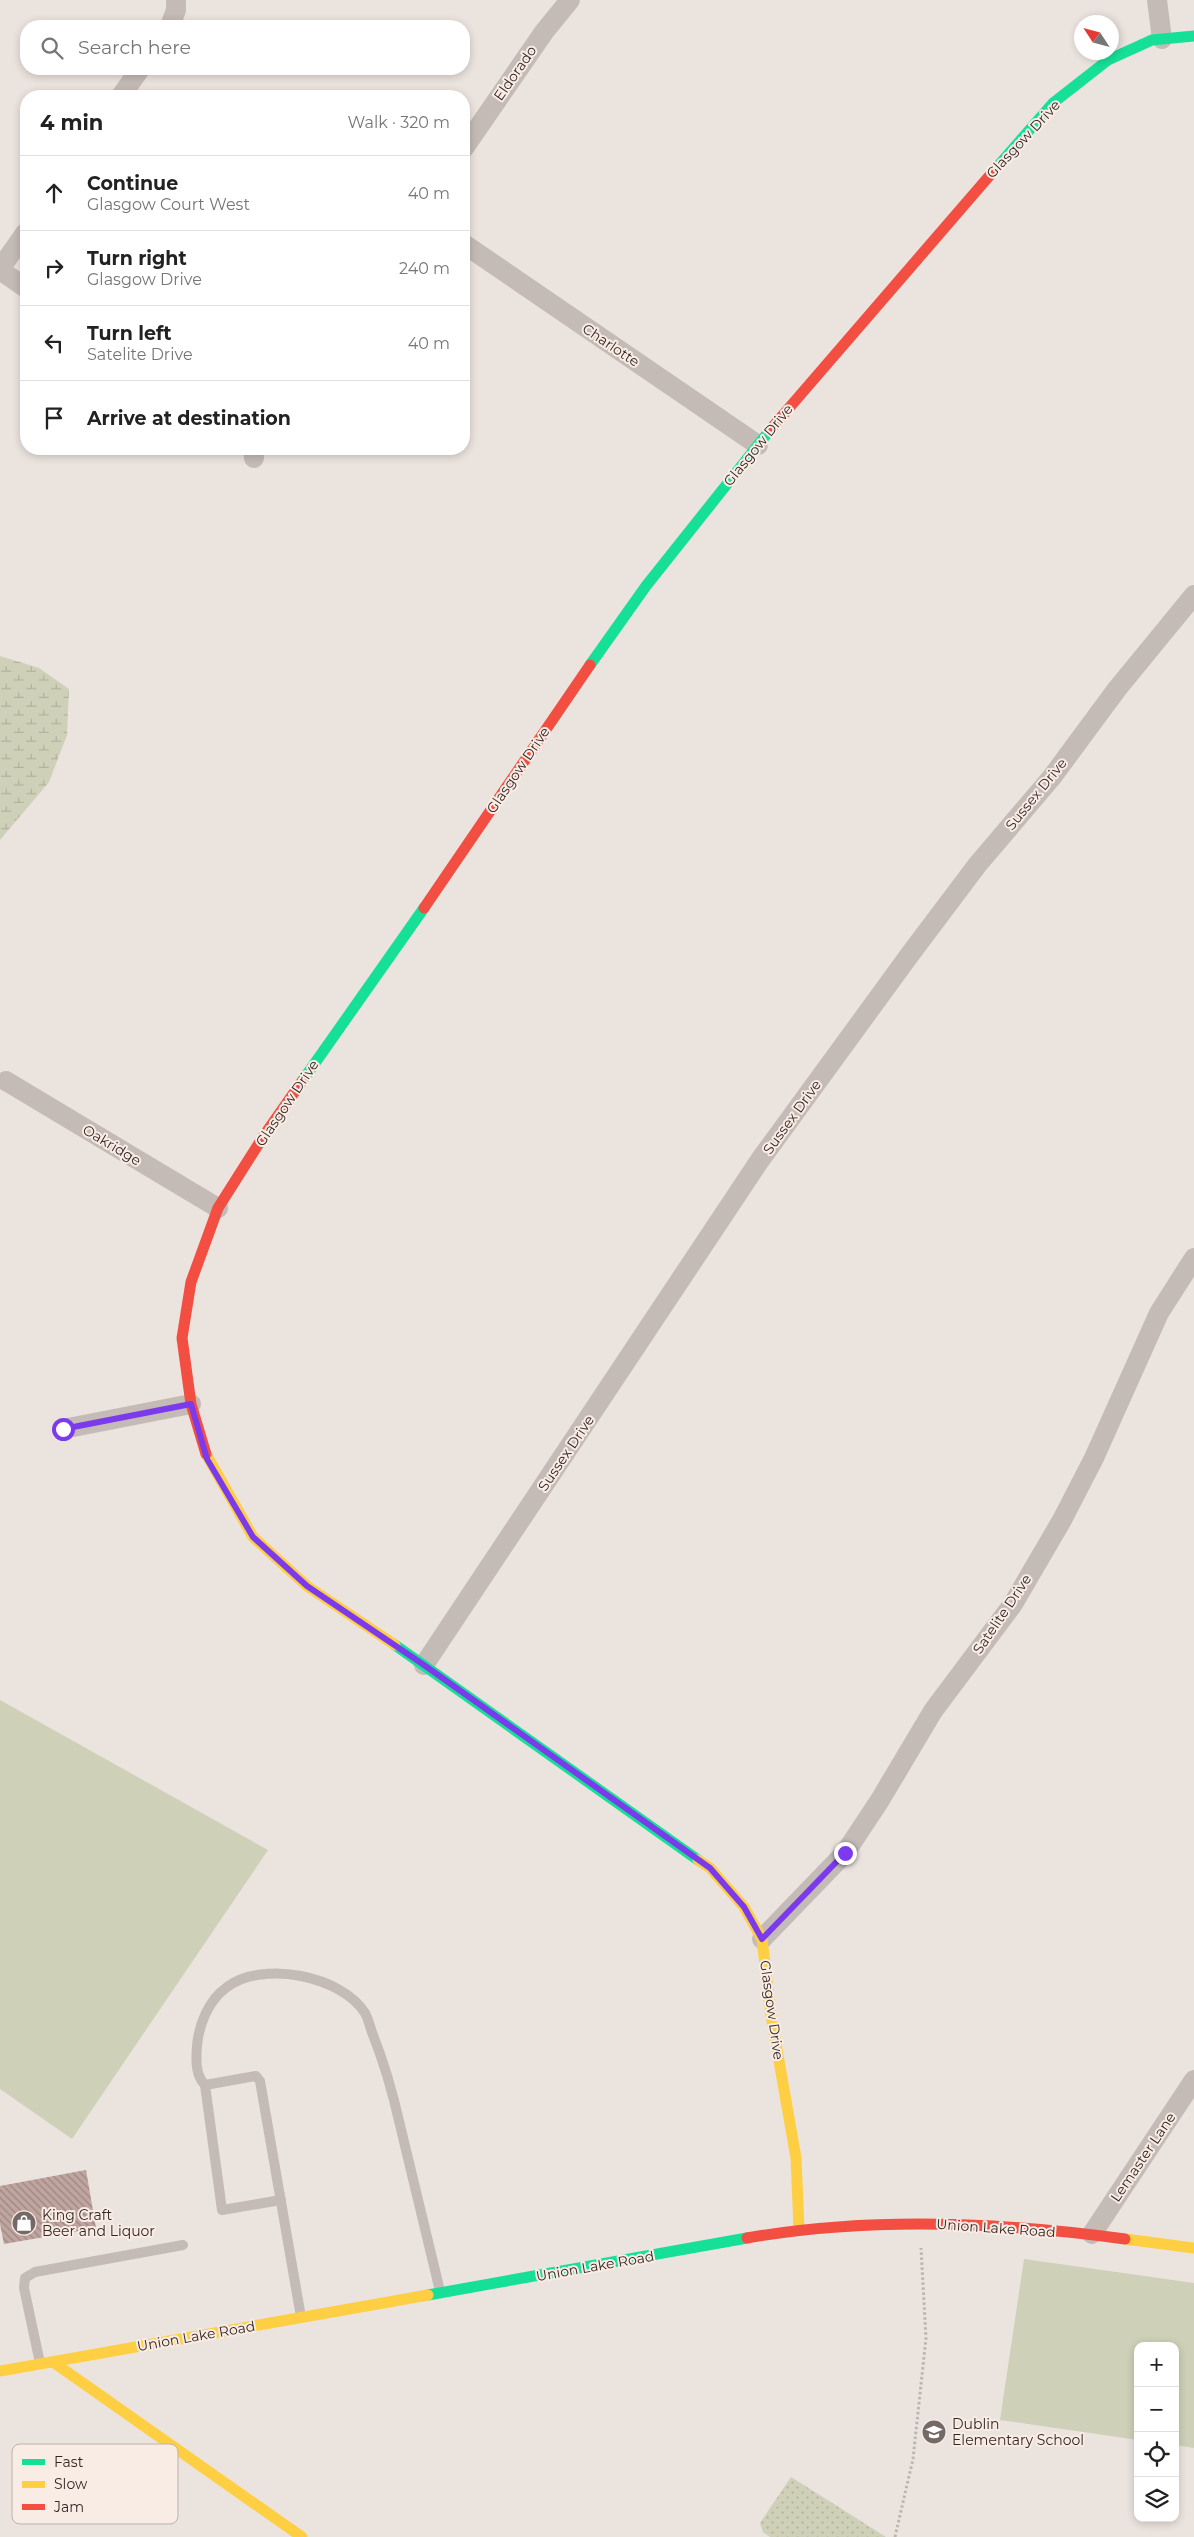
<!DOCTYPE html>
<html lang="en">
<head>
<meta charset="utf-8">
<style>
  body { margin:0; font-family:Montserrat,sans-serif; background:#f6f6f6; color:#222 }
  .controls { position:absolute; right:15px; bottom:15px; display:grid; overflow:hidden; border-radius:10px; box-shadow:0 2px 8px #0003 }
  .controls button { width:45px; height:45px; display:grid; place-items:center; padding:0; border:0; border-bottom:1px solid #e0e0e0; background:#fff; color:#222; font:25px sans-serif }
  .compass { position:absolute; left:1074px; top:15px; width:45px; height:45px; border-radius:50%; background:#fff; box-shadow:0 2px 8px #0003; rotate:306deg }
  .stop { position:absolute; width:15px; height:15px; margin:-11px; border:4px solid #7c3aed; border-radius:50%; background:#fff }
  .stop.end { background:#7c3aed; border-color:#fff; box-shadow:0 1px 5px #0008 }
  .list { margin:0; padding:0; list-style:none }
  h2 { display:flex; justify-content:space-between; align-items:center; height:65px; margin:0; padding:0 20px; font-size:21px }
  h2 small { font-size:16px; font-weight:400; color:#767676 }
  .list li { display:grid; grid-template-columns:32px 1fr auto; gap:15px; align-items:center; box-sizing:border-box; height:75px; padding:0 20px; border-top:1px solid #e0e0e0 }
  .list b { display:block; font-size:19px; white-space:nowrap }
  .list p { margin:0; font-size:16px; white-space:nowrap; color:#767676 }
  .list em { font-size:16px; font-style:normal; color:#767676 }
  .icon { flex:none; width:28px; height:28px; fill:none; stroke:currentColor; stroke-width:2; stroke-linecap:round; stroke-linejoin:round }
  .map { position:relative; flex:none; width:1194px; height:2537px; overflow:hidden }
  .search { position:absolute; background:#fff; box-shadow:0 2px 8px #0003; left:20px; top:20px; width:450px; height:55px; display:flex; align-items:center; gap:12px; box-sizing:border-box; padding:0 18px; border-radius:20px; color:#767676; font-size:19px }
  .panel { position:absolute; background:#fff; box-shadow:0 2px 8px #0003; left:20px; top:90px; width:450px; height:365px; border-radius:20px }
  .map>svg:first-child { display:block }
</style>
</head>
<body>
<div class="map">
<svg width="1194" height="2537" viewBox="0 0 1194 2537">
  <defs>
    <pattern id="grass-dots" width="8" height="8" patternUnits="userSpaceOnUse" patternTransform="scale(1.25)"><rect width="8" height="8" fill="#cfd0b8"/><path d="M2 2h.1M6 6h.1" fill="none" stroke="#b2b39e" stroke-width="1.8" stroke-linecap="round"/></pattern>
    <pattern id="wetland-marsh" width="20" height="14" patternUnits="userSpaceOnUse" patternTransform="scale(1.25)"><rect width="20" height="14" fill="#cfd0b8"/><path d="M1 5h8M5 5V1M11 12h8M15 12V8" fill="none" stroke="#b2b39e"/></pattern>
    <pattern id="building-back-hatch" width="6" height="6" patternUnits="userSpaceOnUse" patternTransform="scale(1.25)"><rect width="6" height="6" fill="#bfa49f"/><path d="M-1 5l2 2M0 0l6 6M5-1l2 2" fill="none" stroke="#9c8681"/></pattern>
  </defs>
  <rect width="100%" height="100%" fill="#ebe3de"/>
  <polygon fill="url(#grass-dots)" points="791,2477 886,2537 770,2537 763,2532 760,2523"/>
  <polygon fill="url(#wetland-marsh)" points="0,656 39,668 69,689 67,735 49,782 0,840"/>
  <g fill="#cfd0b8">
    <polygon points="0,1700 268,1850 72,2139 0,2089"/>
    <polygon points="1024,2259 1194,2283 1194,2448 1175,2445 1175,2346 1138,2346 1138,2440 1000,2420"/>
  </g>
  <polygon fill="url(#building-back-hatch)" points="86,2170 96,2228 4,2244 0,2224 0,2186"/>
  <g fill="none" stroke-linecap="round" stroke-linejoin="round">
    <polyline stroke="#bdb4af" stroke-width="3" stroke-dasharray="2.5 2.5" stroke-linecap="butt" points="895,2537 913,2459 926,2338 921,2248"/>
    <g stroke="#c4bbb7" stroke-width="10">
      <polyline points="205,2085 222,2210 281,2200"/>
      <path d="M301 2317 260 2081 256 2076 205 2085C195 2075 196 2059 197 2046 199 2023 209 2000 227 1987 263 1960 342 1976 365 2013 369 2020 370 2028 373 2035 385 2065 393 2094 400 2125 414 2181 427 2236 440 2291"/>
      <polyline points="40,2363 24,2288 25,2278 35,2272 183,2245"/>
    </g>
    <g stroke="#c4bbb7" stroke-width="20">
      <polyline points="1157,0 1162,39"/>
      <polyline points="170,26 176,10 176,0"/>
      <polyline points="121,96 140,69"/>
      <polyline points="464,148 544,32 570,0"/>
      <polyline points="464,244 758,445"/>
      <polyline points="0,269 26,232"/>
      <polyline points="0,270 26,288"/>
      <polyline points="253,449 254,458"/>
      <polyline points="6,1081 218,1208"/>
      <polyline points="63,1429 191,1404"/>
      <polyline points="424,1665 760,1160 911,953 978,864 1052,777 1117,689 1194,595"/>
      <polyline points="762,1939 845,1853 880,1800 933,1711 1013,1604 1062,1520 1094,1458 1159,1313 1194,1258"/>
      <polyline points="1092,2234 1194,2080"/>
    </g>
    <g stroke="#16e098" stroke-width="11">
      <polyline points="991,174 1053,103 1108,60 1152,40 1194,36"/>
      <polyline points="590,665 646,586 770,430"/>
      <polyline points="303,1080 424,908"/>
      <polyline points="395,1645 698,1860"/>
      <polyline points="428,2295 747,2238"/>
    </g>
    <g stroke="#ffcf43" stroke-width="11">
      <polyline points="206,1454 253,1537 307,1586 395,1645"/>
      <polyline points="698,1860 710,1868 744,1907 762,1939 771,2015 796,2158 799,2229"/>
      <polyline points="1125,2239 1194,2248"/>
      <polyline points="53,2362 302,2537"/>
      <polyline points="0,2371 428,2295"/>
    </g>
    <g stroke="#f24e42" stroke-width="11">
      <polyline points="770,430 991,174"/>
      <polyline points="424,908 590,665"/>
      <polyline points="206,1454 191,1404 182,1338 191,1282 218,1208 263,1137 303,1080"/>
      <path d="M747 2238C871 2216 1001 2222 1125 2239"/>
    </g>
  </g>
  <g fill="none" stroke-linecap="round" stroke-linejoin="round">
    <polyline stroke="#7c3aed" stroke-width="6" points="63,1429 191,1404 207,1459 253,1537 307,1586 424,1665 710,1868 744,1907 762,1939 845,1853"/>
  </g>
  <defs>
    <symbol id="shop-disc" viewBox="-11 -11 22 22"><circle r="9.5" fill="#746966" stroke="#f9ece4"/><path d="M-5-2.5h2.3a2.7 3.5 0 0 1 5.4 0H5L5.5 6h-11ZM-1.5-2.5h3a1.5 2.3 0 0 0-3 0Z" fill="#fff"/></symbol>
    <symbol id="school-disc" viewBox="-11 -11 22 22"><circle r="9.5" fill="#746966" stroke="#f9ece4"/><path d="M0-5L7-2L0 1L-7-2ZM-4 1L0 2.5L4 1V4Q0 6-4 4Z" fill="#fff"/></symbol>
  </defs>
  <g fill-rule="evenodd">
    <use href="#shop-disc" x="10" y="2209" width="28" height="28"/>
    <use href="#school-disc" x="920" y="2418" width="28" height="28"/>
  </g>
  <g text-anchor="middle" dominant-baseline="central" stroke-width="4" stroke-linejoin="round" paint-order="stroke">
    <g font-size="14" fill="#342826" stroke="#f9ece4">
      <text transform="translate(515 73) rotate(-55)">Eldorado</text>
      <text transform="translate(1023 139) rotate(-47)">Glasgow Drive</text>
      <text transform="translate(611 345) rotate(34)">Charlotte</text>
      <text transform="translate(758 445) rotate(-51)">Glasgow Drive</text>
      <text transform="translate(518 770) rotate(-56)">Glasgow Drive</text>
      <text transform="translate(1036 794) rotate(-51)">Sussex Drive</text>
      <text transform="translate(287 1103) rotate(-56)">Glasgow Drive</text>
      <text transform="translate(792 1117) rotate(-54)">Sussex Drive</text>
      <text transform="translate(112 1145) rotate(31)">Oakridge</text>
      <text transform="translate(566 1453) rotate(-56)">Sussex Drive</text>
      <text transform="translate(1002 1614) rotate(-56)">Satelite Drive</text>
      <text transform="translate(772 2010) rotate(82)">Glasgow Drive</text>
      <text transform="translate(1143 2157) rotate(-56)">Lemaster Lane</text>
      <text transform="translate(996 2228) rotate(4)">Union Lake Road</text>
      <text transform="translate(595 2266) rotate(-10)">Union Lake Road</text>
      <text transform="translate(196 2336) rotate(-10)">Union Lake Road</text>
    </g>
    <g font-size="14" fill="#342826" stroke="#f9ece4" text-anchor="start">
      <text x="42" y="2215">King Craft<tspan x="42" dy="16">Beer and Liquor</tspan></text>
      <text x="952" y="2424">Dublin<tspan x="952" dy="16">Elementary School</tspan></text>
    </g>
  </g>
  <rect x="12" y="2444" width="166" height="80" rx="8" fill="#f9ece4" stroke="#beb1ab" stroke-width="1"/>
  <rect x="22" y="2459" width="23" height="6" fill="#16e098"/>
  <rect x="22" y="2481" width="23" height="7" fill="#ffcf43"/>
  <rect x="22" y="2504" width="23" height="6" fill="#f24e42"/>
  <g font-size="14" fill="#342826">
    <text x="54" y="2467">Fast</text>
    <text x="54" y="2489">Slow</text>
    <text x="54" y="2512">Jam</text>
  </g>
</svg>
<div class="controls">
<button>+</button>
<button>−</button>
<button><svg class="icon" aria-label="locate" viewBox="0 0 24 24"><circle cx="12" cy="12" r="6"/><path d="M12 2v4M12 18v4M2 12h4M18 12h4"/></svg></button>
<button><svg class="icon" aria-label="layers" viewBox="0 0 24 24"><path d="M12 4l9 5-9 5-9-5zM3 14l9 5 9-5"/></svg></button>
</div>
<svg class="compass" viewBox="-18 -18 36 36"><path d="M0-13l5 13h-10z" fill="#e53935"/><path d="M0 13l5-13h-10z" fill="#767676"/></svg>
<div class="stop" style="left:63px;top:1429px"></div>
<div class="stop end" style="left:845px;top:1853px"></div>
<div class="search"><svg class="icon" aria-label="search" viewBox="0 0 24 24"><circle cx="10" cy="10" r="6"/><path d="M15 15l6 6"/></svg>Search here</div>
<section class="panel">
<h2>4 min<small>Walk · 320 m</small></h2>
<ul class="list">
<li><svg class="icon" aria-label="ahead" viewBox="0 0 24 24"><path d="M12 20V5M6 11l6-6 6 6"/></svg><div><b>Continue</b><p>Glasgow Court West</p></div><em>40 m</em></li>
<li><svg class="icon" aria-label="right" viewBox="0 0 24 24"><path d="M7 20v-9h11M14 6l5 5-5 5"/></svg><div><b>Turn right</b><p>Glasgow Drive</p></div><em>240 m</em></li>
<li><svg class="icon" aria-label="left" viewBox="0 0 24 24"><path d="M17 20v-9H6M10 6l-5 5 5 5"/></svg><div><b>Turn left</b><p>Satelite Drive</p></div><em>40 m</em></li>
<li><svg class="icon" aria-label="arrive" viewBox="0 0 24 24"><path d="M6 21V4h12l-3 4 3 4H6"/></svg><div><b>Arrive at destination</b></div></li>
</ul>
</section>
</div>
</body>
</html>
